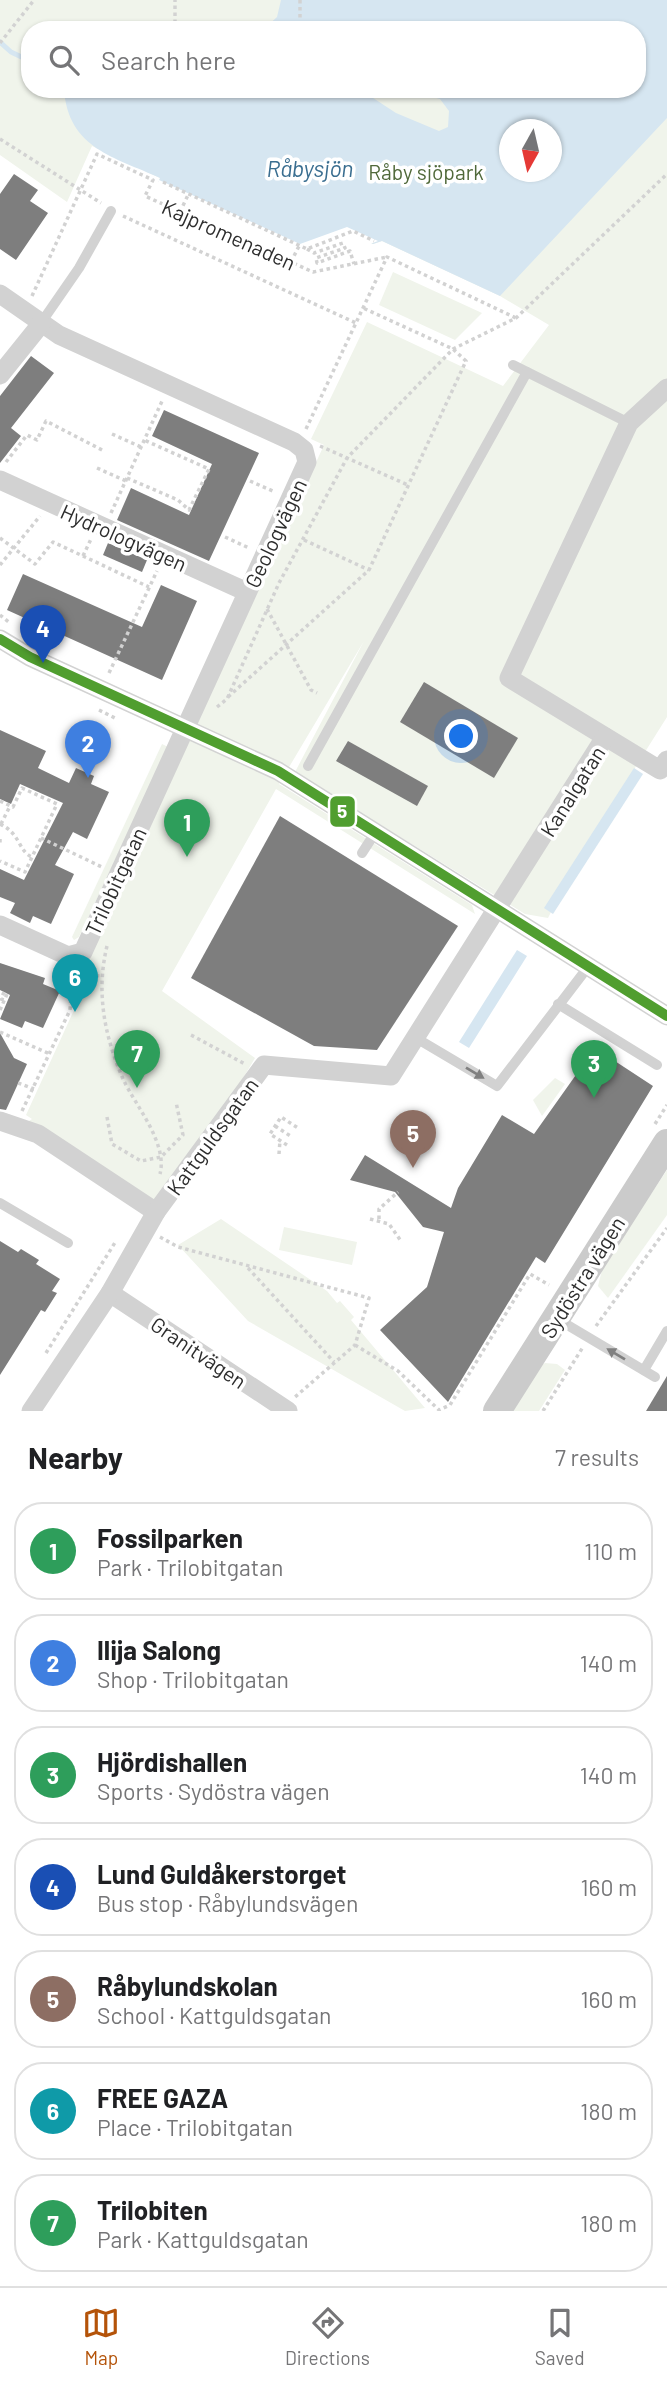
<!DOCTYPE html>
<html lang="en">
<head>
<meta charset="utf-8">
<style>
  body { margin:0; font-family:Barlow,sans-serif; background:#f2f2f2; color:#202124 }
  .compass { position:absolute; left:499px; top:119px; width:63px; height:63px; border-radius:50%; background:#fff; box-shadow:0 2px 5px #0004; rotate:188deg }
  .you { position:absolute; left:462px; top:737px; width:24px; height:24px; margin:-18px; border:5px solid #fff; border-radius:50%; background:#1a73e8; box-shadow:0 0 0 10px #1a73e833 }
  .badge { display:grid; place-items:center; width:46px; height:46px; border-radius:50%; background:#b45309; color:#fff; font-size:23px; font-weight:700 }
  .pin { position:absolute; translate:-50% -58px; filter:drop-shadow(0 2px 4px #0008) }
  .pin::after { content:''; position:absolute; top:37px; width:24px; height:21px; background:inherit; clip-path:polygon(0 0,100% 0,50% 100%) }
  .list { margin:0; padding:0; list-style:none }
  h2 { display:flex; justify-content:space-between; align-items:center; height:91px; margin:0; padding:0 28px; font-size:30px }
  h2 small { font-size:23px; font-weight:400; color:#757577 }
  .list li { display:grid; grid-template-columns:46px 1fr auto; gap:21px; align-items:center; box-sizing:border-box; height:98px; margin:0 14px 14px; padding:0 14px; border:2px solid #e0e0e0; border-radius:28px }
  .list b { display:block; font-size:26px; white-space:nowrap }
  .list p { margin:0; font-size:23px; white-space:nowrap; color:#757577 }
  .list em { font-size:23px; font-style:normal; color:#757577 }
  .icon { flex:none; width:38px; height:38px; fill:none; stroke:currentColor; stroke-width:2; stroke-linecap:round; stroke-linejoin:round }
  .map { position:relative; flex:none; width:667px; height:1411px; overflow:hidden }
  .search { position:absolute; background:#fff; box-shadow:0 2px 5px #0004; left:21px; right:21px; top:21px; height:77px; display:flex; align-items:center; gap:18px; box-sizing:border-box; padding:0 24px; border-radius:28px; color:#757577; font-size:26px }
  .sheet { height:875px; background:#fff }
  nav { display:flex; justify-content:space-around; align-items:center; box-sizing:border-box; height:98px; border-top:2px solid #e0e0e0; background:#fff; font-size:19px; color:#757577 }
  nav a { display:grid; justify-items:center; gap:4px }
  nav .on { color:#b45309 }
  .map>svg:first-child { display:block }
</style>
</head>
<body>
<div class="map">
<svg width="667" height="1411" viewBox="0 0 667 1411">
  <rect width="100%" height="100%" fill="#fff"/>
  <g fill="#f0f4eb" fill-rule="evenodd">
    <path d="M0 0H667V717L577 860 548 918 525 914 295 772 364 641 279 784 472 905 475 914 276 789 162 991 255 1058 158 1222 16 1129 32 1119 26 1115 74 1010 77 977H86V973L80 972 79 961 182 754 324 445 311 439 367 322 503 386 549 325 500 296 382 241 373 244 354 235 158 183 160 178 92 146 67 202 0 155ZM30 30H637V89H30ZM510 130H552V172H510Z"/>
    <polygon points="393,272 482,313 455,340 379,305"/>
    <polygon points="162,744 168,747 79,937 74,940 72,937"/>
    <polygon points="555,1078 565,1084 542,1116 533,1100"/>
    <polygon points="667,1170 667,1215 608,1298 598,1286 603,1266"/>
    <polygon points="221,1219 327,1291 337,1303 340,1301 354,1317 351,1320 425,1408 405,1411 248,1321 178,1245"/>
    <polygon points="284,1227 357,1242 352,1265 279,1250"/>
    <polygon points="545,1363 557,1364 565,1370 539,1411 507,1411 536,1369"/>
  </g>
  <g fill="#d6e6f1" fill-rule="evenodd">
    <path d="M281 0H667V118L500 296 382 241 373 244 354 235 307 252 158 183 160 178C115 157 68 149 64 89H380L367 94 396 113 439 131 448 127 449 111 440 99 404 89H637V30H263L277 17ZM510 130H552V172H510Z"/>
    <polygon points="634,768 643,774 553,914 544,908"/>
    <polygon points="517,950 527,956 469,1048 459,1042"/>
  </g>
  <polygon fill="#fff" points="159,180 300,244 347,227 378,241 370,244 353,236 309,255 157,185"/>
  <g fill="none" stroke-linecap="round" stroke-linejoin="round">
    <polyline stroke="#d6e6f1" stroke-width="5" points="0,42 11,52 30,61"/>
  </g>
  <g fill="#7e7e7e">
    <polygon points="14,174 38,190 30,201 48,213 16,260 0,249 0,194"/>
    <polygon points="31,356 54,373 11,428 21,436 0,463 0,396"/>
    <polygon points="164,410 259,453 209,561 117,520 131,488 189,515 212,464 152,436"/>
    <polygon points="108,543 147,560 142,572 103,555"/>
    <polygon points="23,574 142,627 161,585 197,601 162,680 7,610"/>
    <polygon points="424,682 518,738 494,778 400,722"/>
    <polygon points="0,730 46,751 38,768 69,783 76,768 94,776 91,784 109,792 87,839 73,832 55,865 74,874 51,924 33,916 30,923 10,913 15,903 0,897 0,869 24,880 63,803 20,784 11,804 0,799"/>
    <polygon points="348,741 428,786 417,806 336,761"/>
    <polygon points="280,816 458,926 377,1050 314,1046 191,978"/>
    <polygon points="0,963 45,978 43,984 60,991 43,1028 25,1021 22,1028 0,1019 10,995 0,990"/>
    <polygon points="0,1033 14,1058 27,1064 6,1110 0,1109"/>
    <polygon points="595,1048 653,1086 545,1263 536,1257 448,1402 380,1330 427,1287 444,1232 423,1227 395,1192 350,1180 365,1155 451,1208 458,1188 502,1115 534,1134"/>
    <polygon points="0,1241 18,1252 21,1249 39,1260 36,1264 60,1279 52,1291 57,1293 45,1312 41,1310 0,1375"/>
    <polygon points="667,1376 667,1411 646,1411"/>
  </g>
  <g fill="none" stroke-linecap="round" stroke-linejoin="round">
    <g stroke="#d2d2d2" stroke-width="3.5" stroke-dasharray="3.5 3.5" stroke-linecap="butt">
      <polyline points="300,0 300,30"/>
      <polyline points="175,30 175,0"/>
      <polyline points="0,43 34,0"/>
      <polyline points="0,139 101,203"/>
      <polyline points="163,182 307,249 353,231 374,241"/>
      <polyline points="180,212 188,195"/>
      <polyline points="123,216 356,323"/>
      <polyline points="307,249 314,253 343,243 345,248 316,258 317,263 350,251 354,264"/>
      <polyline points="291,262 299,246"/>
      <polyline points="32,296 97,154 153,180 145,196 313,272 387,257"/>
      <polyline points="306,429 387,257 516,318"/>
      <polyline points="112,434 141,447"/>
      <polyline points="320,446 408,485"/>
      <polyline points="6,462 27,435 37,440 46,421 104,451"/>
      <polyline points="97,468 126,481"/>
      <polyline points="127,478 178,500 189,510 209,469 144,440"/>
      <polyline points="250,481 275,492"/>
      <polyline points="111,513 163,399"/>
      <polyline points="225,537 249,548"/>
      <polyline points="0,538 35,564 53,542 149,587"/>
      <polyline points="304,540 369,570"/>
      <polyline points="83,556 91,539"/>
      <polyline points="0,565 40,516"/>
      <polyline points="267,609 311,690 317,693"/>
      <polyline points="0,615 10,623"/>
      <polyline points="109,673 157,571"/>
      <polyline points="228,697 369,570 466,361 453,349 363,308"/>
      <polyline points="217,707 227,699 279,583 347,458 453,349 516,318 667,174"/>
      <polyline points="99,710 117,719"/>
      <polyline points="0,801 13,807 22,788 57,804 25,872 0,861"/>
      <path d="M0 824C21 834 18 851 32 857"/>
      <polyline points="1,824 10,806"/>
      <polyline points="41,838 102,867"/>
      <polyline points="0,839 0,844"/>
      <path d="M107 946C96 992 104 1035 123 1079 135 1105 168 1143 160 1174"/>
      <polyline points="75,974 101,976"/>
      <polyline points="4,992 1,999 4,1000"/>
      <polyline points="0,1010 7,994"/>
      <polyline points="0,1032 50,1054"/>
      <polyline points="191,1035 245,1064"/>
      <polyline points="18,1083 34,1089"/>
      <polyline points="22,1111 70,1010 73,972"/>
      <polyline points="107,1117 112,1144 141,1161 161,1157 183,1135 176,1102"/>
      <polyline points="655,1124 667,1105"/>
      <polyline points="275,1126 292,1137"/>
      <polyline points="287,1145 270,1134 281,1117 298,1128"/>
      <polyline points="279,1154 280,1140"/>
      <polyline points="370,1219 389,1224 401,1241"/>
      <polyline points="379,1219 379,1209 398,1192"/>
      <polyline points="160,1237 178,1247 369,1298 355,1345 295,1397"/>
      <polyline points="248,1268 334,1362"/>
      <polyline points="596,1326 667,1228"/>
      <polyline points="355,1345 398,1371 439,1410 450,1405 530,1274 549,1285"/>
      <polyline points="46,1353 116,1241"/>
      <polyline points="543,1411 583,1347"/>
    </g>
    <g stroke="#d2d2d2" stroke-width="10">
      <polyline points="41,323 79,268 111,211"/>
      <polyline points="513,365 629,423"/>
      <polyline points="308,766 527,372"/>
      <polyline points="362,853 375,833"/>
      <polyline points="558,1004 657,1065"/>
      <polyline points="416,1038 497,1086 588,967"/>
      <polyline points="0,1203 68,1243"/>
      <polyline points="559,1320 655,1377"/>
      <polyline points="644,1370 667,1331"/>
    </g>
    <g stroke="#d2d2d2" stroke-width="19">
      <polyline points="0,294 59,335 294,442 304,450 307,462 83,952 68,956 0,925"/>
      <polyline points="0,375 41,324"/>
      <polyline points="667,388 629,423 509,678 660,770 667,760"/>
      <polyline points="0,480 247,592"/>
      <polyline points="0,639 30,657 278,771 667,1016"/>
      <polyline points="0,1121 38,1134 156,1212"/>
      <polyline points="110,1293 288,1411"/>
      <polyline points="31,1411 110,1293 156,1212 264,1065 391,1076 605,737"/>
    </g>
    <polyline stroke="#cbcbcb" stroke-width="28" points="497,1411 667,1143"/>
    <defs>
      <polyline id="bus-1" points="0,639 30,657 278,771 667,1016"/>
    </defs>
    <use href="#bus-1" stroke="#fff" stroke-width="16"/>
    <use href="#bus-1" stroke="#509e2f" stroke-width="10"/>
  </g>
  <defs><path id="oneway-solid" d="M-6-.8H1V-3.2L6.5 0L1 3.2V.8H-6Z" transform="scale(1.75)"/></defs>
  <g fill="#808080">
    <use href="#oneway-solid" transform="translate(475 1073) rotate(31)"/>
    <use href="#oneway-solid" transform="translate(616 1354) rotate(-149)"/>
  </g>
  <g text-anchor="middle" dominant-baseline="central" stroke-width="7" stroke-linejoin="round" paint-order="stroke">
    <g font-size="21" fill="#50693a" stroke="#fff">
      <text x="426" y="171">Råby sjöpark</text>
    </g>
    <g font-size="21" fill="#2d2d2d" stroke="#fff">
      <text transform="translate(229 234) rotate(24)">Kajpromenaden</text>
      <text transform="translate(275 533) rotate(-65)">Geologvägen</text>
      <text transform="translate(124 537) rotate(24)">Hydrologvägen</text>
      <text transform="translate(572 791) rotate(-58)">Kanalgatan</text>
      <text transform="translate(115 881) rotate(-65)">Trilobitgatan</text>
      <text transform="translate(212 1136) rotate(-54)">Kattguldsgatan</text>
      <text transform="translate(582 1277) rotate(-58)">Sydöstra vägen</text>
      <text transform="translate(199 1352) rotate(34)">Granitvägen</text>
    </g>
    <g font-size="23" font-style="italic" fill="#3a6e90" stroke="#fff">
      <text x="310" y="168">Råbysjön</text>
    </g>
  </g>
  <rect stroke="#fff" stroke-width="2.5" x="329" y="795" width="27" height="33" rx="7" fill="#509e2f"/>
  <g font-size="19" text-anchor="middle" font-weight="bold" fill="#fff">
    <text x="342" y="818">5</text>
  </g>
</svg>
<svg class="compass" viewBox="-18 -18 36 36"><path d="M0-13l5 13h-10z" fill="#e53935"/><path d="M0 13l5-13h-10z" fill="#757577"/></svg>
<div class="you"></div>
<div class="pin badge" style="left:187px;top:857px;background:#2e9e5b">1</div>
<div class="pin badge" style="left:88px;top:778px;background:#3f7fe0">2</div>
<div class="pin badge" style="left:594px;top:1098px;background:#2e9e5b">3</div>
<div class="pin badge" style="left:43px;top:663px;background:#1a4fb4">4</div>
<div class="pin badge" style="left:413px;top:1168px;background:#8d6e63">5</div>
<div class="pin badge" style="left:75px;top:1012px;background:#0f9aa8">6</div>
<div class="pin badge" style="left:137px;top:1088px;background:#2e9e5b">7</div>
<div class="search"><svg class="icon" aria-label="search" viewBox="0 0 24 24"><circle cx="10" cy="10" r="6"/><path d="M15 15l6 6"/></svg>Search here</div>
</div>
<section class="sheet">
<h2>Nearby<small>7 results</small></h2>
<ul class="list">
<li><span class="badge" style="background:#2e9e5b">1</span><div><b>Fossilparken</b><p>Park · Trilobitgatan</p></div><em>110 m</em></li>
<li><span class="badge" style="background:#3f7fe0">2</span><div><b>Ilija Salong</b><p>Shop · Trilobitgatan</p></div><em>140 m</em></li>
<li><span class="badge" style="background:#2e9e5b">3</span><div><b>Hjördishallen</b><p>Sports · Sydöstra vägen</p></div><em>140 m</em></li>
<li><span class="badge" style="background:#1a4fb4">4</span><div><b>Lund Guldåkerstorget</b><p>Bus stop · Råbylundsvägen</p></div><em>160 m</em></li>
<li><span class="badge" style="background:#8d6e63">5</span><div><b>Råbylundskolan</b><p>School · Kattguldsgatan</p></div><em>160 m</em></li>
<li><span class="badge" style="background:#0f9aa8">6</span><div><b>FREE GAZA</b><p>Place · Trilobitgatan</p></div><em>180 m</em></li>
<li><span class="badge" style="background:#2e9e5b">7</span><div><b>Trilobiten</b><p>Park · Kattguldsgatan</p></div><em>180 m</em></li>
</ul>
</section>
<nav>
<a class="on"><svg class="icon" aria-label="map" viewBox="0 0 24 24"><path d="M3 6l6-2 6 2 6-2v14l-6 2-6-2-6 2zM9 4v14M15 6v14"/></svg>Map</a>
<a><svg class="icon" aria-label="directions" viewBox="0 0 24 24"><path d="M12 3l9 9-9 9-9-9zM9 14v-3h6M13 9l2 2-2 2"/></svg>Directions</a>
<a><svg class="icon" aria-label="saved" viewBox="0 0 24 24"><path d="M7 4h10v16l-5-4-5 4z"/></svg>Saved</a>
</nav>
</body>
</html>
